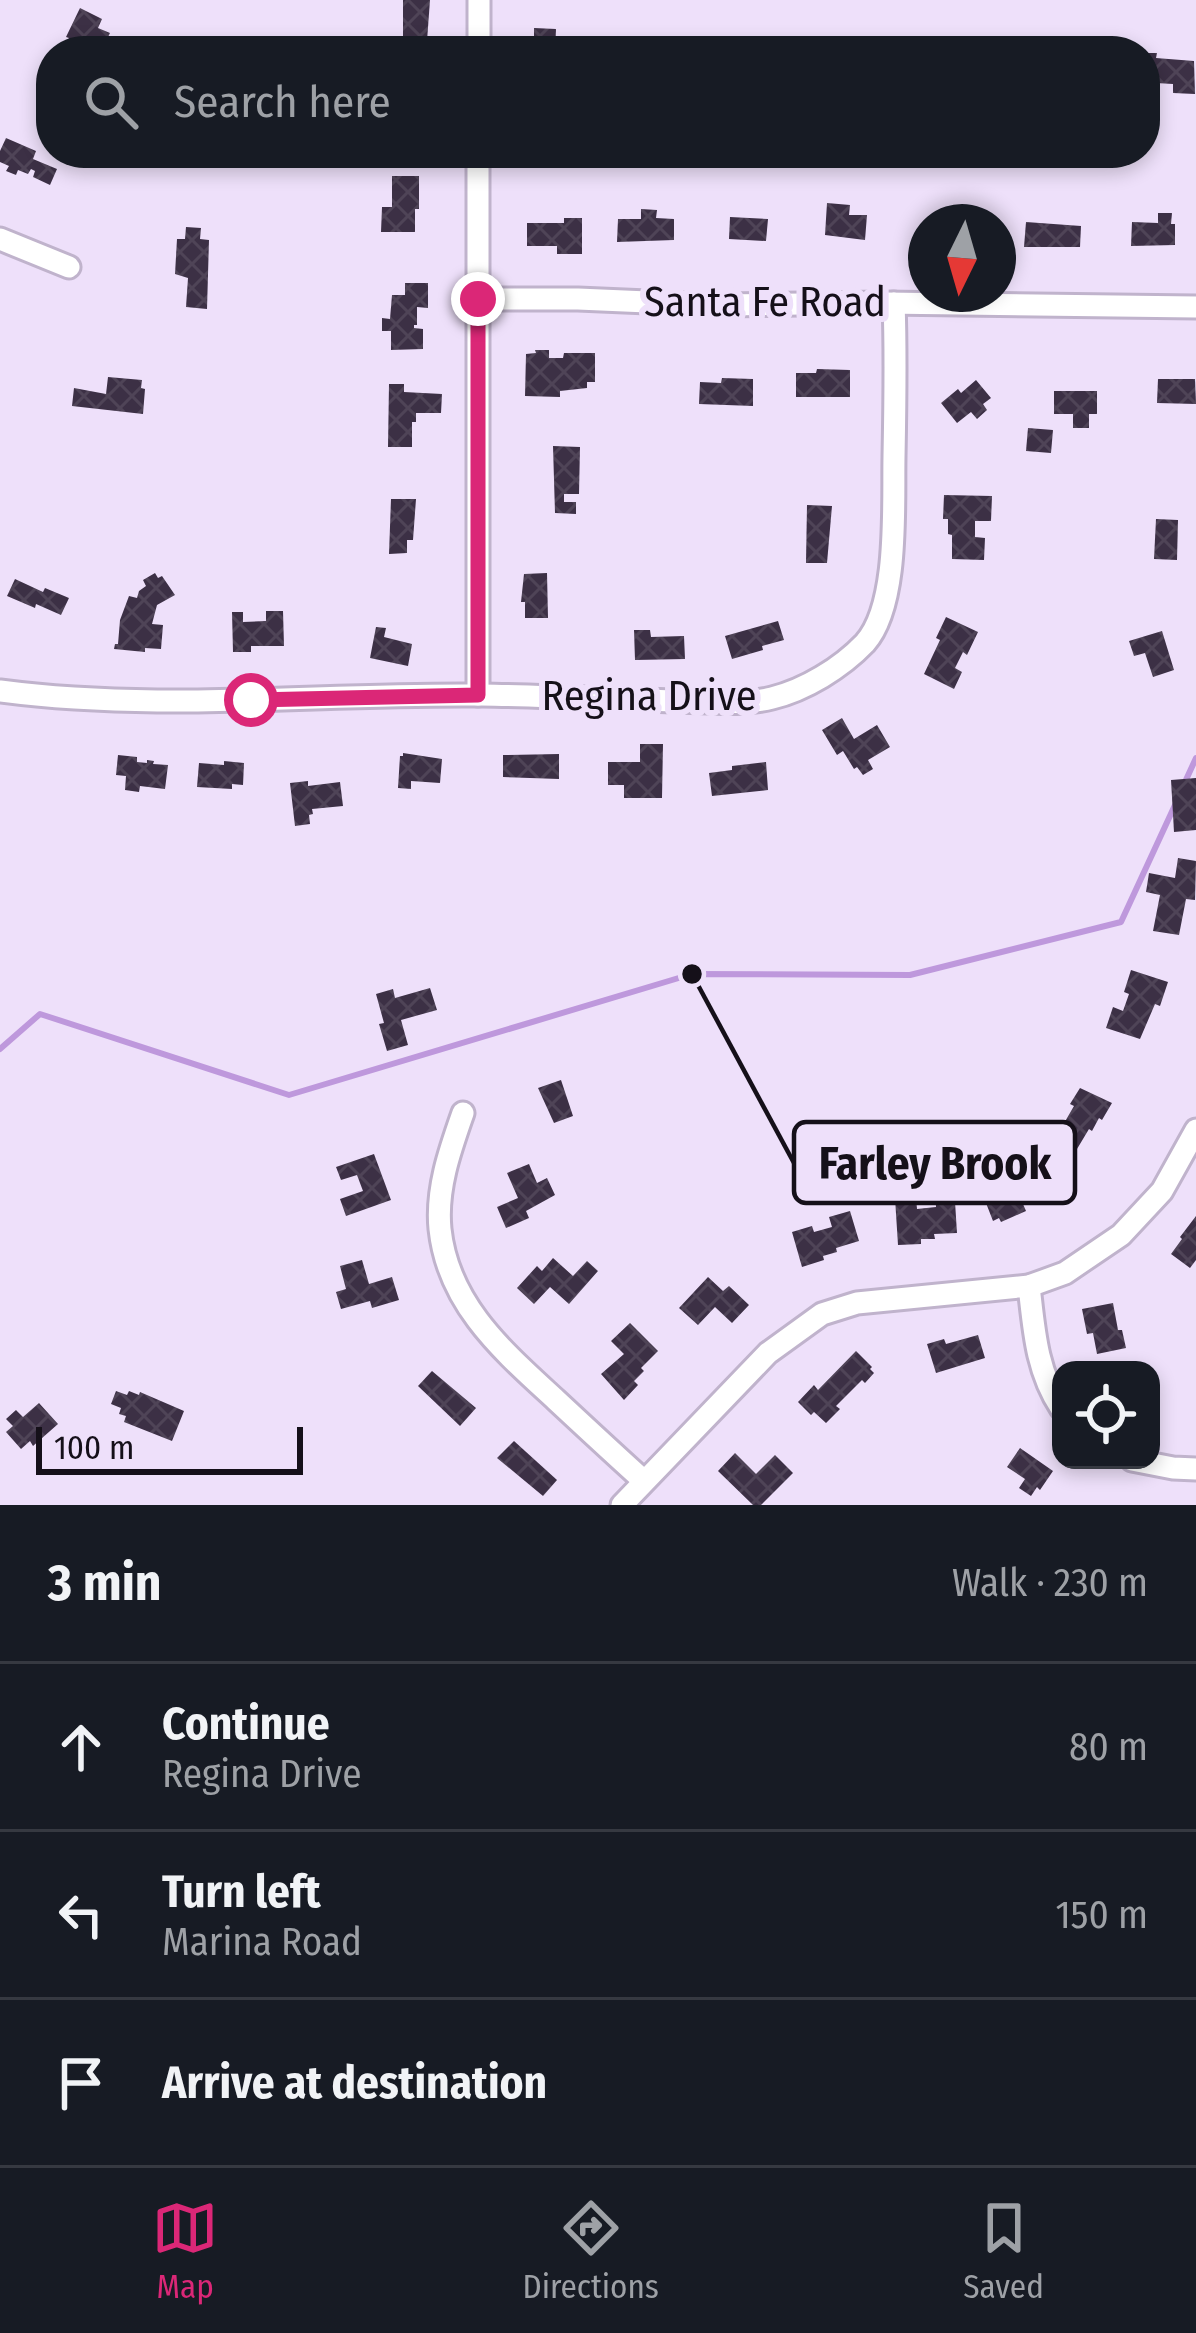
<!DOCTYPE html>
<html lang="en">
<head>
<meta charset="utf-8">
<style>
  body { margin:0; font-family:"Fira Sans Condensed",sans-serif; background:#242831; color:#f1f3f6 }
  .controls { position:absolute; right:36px; bottom:36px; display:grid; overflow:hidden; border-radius:24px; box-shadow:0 6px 18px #0003 }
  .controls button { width:108px; height:108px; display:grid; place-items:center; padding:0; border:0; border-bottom:3px solid #363941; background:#171b24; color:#f1f3f6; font:60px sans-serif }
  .compass { position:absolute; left:908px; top:204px; width:108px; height:108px; border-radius:50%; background:#171b24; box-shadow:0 6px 18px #0003; rotate:185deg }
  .scale { position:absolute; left:36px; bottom:30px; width:267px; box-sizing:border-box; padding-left:12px; border:6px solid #151019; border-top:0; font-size:33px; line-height:42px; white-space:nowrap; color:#151019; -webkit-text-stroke:9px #eee0fa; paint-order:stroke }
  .stop { position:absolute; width:36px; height:36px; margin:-27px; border:9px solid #db2777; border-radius:50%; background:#fff }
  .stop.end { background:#db2777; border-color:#fff; box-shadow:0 3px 12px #0008 }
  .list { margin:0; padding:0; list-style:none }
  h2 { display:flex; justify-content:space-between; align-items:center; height:156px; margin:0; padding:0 48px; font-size:51px }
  h2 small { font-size:39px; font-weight:400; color:#9ea1a6 }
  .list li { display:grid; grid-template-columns:78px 1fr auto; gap:36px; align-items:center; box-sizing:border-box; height:168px; padding:0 48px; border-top:3px solid #363941 }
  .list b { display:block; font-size:45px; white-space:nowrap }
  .list p { margin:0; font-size:39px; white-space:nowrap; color:#9ea1a6 }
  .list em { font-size:39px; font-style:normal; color:#9ea1a6 }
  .icon { flex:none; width:66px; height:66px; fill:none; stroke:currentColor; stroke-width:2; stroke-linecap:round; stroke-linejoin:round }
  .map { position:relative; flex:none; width:1196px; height:1505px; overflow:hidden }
  .search { position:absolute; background:#171b24; box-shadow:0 6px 18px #0003; left:36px; right:36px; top:36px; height:132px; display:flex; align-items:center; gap:30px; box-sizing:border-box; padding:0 42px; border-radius:48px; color:#9ea1a6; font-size:45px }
  .sheet { height:660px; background:#171b24 }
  nav { display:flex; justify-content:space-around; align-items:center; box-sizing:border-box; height:168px; border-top:3px solid #363941; background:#171b24; font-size:33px; color:#9ea1a6 }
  nav a { display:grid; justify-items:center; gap:6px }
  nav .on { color:#db2777 }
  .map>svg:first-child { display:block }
</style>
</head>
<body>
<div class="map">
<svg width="1196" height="1505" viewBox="0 0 1196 1505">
  <defs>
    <pattern id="building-cross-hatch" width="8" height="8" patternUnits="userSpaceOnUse" patternTransform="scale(3)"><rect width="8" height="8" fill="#3c3045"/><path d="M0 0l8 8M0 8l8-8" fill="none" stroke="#4f4457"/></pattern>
  </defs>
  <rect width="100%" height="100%" fill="#eee0fa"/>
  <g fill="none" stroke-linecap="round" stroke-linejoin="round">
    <g stroke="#be98dc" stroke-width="6">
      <polyline points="1185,782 1196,758"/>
      <polyline points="0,1049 40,1014 289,1095 692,974 910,975 1121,922 1175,805"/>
    </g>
  </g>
  <g fill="url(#building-cross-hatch)">
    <polygon points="403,0 430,0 427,41 403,41"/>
    <polygon points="80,8 102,19 98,28 110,33 103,47 92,41 87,51 63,51 69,38 66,37"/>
    <polygon points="534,28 556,29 555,51 534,51"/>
    <polygon points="947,37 947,41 961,41 961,44 984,43 985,51 924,51 924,38"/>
    <polygon points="1145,53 1157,53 1156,58 1194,61 1195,94 1173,93 1173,84 1156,83 1156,90 1145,90"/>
    <polygon points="6,138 36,151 33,159 57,169 50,185 33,177 35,171 31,169 28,174 18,170 16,175 6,171 9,166 0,162 0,151"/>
    <polygon points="392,176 419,176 419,209 415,209 415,232 381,232 382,207 392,207"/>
    <polygon points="827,203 850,205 849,215 867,215 865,240 825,235"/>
    <polygon points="641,209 657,210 656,218 674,219 674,240 617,242 618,219 641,219"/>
    <polygon points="1158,213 1172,213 1171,224 1175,224 1175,245 1131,246 1132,222 1158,223"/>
    <polygon points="730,217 768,219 766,241 729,239"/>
    <polygon points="564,218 582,218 582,254 557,254 557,246 527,246 527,223 564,223"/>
    <polygon points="1026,222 1081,226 1080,247 1024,247"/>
    <polygon points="186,227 201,228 200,239 209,240 207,309 186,307 188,278 175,274 177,239 185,239"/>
    <polygon points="405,283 428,283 428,308 417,307 417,325 414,325 414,328 423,329 423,349 391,350 391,331 382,331 382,318 390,319 392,295 405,295"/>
    <polygon points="535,350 549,350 549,358 563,358 564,353 595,353 595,382 587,382 587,388 560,391 560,397 525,396 526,354 536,353"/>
    <polygon points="817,369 850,370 850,397 796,397 796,373 816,373"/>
    <polygon points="108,377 142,380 141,388 145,389 143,414 72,406 74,388 106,394"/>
    <polygon points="722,378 753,379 753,406 699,404 700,382 721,383"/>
    <polygon points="1158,379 1195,379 1196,404 1157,403"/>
    <polygon points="976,380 991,398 983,404 987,410 977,419 971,412 957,423 941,403 958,389 961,393"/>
    <polygon points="389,384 404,384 404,392 442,394 441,413 416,413 416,422 412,422 412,447 388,447"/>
    <polygon points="1054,391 1097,391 1097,414 1089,414 1089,428 1073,428 1073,414 1054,414"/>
    <polygon points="1028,428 1053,430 1051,453 1026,451"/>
    <polygon points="553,446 580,447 579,494 564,494 564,502 576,502 576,514 555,513"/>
    <polygon points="944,495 992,496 991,521 975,521 975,537 985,538 984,560 952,559 952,535 948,534 948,519 943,519"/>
    <polygon points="391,499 416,499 413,540 407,540 407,553 389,554"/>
    <polygon points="807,505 832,506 827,563 806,563"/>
    <polygon points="1156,519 1178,520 1177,560 1154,559"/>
    <polygon points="155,573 158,578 162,576 175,595 157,605 152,624 163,625 161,649 145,648 145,652 114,649 115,644 118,644 120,620 129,596 137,598 139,591 146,586 143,580"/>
    <polygon points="547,573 548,618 525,618 525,602 521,602 524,574"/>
    <polygon points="15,579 43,592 45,588 69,598 61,615 36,604 35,608 7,596"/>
    <polygon points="266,611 283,611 284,646 251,646 251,652 233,652 232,612 243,612 243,622 266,621"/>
    <polygon points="946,617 978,632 967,655 963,652 955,668 962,672 954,689 924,674 940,640 936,638"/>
    <polygon points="778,621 784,640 762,646 763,650 732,659 725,636"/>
    <polygon points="376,627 386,628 384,637 412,644 408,666 370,658"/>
    <polygon points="634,630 650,630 651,637 684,636 685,659 635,660"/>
    <polygon points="1162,631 1174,670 1153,677 1145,653 1134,656 1129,641"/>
    <polygon points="842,718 854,739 877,725 890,747 868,760 873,769 863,775 857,767 854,769 843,751 837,755 822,730"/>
    <polygon points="640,744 663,744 662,798 624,798 624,785 608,785 608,762 640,762"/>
    <polygon points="403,753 442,759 440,783 411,781 411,789 398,788 400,756 403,756"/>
    <polygon points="559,754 559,779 503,777 503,755"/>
    <polygon points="118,755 137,757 137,762 147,763 147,760 154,761 153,764 168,765 165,789 140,786 139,792 125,790 126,776 116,775"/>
    <polygon points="224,761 244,763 243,785 232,784 232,789 197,787 199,763 224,765"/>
    <polygon points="766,762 768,790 712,796 709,773 732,770 732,766"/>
    <polygon points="1196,778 1196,830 1174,832 1171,780"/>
    <polygon points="308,781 308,786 340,782 343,806 312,809 313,814 309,815 310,824 295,826 290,783"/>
    <polygon points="1178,858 1196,861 1195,900 1186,899 1179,935 1153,931 1160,895 1146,892 1149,873 1175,878"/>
    <polygon points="1131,970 1168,982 1160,1006 1155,1004 1140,1039 1106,1028 1113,1007 1123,1011 1129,994 1124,992"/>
    <polygon points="430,988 437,1010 401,1020 408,1045 387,1051 379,1024 384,1023 376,994 393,989 395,998"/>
    <polygon points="561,1080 573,1116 554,1123 538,1088"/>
    <polygon points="1080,1088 1112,1103 1102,1120 1099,1118 1092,1131 1089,1129 1077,1149 1056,1137 1074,1106 1070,1104"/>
    <polygon points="374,1154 391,1200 346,1216 340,1199 363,1191 357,1175 341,1180 336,1167"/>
    <polygon points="529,1164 537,1183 547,1178 555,1195 526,1211 529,1218 506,1228 497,1207 518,1198 507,1173"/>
    <polygon points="1044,1167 1054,1191 1023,1204 1026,1211 1001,1222 999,1218 993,1221 986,1203 996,1199 989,1184 1007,1176 1010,1182"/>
    <polygon points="954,1186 957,1233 934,1234 935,1239 921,1239 921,1244 898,1245 895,1198 916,1196 917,1209 936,1207 935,1187"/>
    <polygon points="850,1211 859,1241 836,1248 837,1252 823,1256 824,1260 802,1267 792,1232 812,1226 814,1232 832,1227 829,1217"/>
    <polygon points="1196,1216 1196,1260 1190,1268 1171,1254 1182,1239 1180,1237"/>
    <polygon points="553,1258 573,1276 587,1261 598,1271 569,1304 550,1287 534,1304 517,1288 537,1266 542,1271"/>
    <polygon points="362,1260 369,1284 392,1277 399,1300 372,1308 370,1301 341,1309 336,1292 346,1289 340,1266"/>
    <polygon points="708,1277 723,1291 729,1286 749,1305 732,1323 715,1307 698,1325 679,1308"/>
    <polygon points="1113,1303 1118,1330 1122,1330 1126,1348 1097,1354 1093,1333 1087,1334 1082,1309"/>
    <polygon points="630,1323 658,1351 641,1368 644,1371 634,1381 638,1385 624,1400 601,1374 624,1354 611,1341"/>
    <polygon points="978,1335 985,1358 936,1373 927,1344 944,1339 946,1344"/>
    <polygon points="856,1351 872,1367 870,1369 874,1373 865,1383 862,1380 836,1406 840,1409 826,1423 814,1412 811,1415 798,1402 814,1385 818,1390"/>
    <polygon points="432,1371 476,1408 460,1426 418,1386"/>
    <polygon points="116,1391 127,1395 129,1391 139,1395 140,1392 184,1411 172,1441 124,1422 126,1416 119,1414 121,1408 111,1404"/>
    <polygon points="39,1403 58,1424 33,1446 30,1441 21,1449 6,1432 13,1426 6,1419 16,1410 23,1417"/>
    <polygon points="514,1441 557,1480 543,1496 497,1458"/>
    <polygon points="1020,1448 1053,1471 1040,1490 1037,1487 1031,1496 1019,1488 1025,1479 1007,1467"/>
    <polygon points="735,1453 756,1474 775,1455 793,1473 761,1505 753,1505 718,1471"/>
  </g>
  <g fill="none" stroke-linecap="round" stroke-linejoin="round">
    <defs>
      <g id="street">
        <polyline points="479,51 479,0"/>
        <polyline points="0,239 69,267"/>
        <polyline points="478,299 578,299 717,305 884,303 1196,307"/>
        <path d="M0 691C159 712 321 693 481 695 545 696 608 699 672 701 704 701 741 706 772 698 805 690 841 668 865 643 899 605 893 506 894 457 895 406 896 354 894 303"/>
        <polyline points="478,695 478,153"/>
        <path d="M463 1113C450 1150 436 1189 440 1229 448 1305 504 1352 556 1400 585 1427 614 1454 644 1481"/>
        <path d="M1029 1286C1034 1329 1036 1370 1061 1408"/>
        <polyline points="1132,1460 1173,1468 1196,1469"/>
        <polyline points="622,1505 768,1353 822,1314 857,1303 1029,1286 1065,1273 1121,1235 1162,1191 1196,1130"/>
      </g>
    </defs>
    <use href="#street" stroke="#c0b3cc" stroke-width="27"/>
    <use href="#street" stroke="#fff" stroke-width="21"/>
  </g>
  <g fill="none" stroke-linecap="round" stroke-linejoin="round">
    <polyline stroke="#db2777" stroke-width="15" points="251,700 478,695 478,299"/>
  </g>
  <g text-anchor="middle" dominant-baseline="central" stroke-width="12" stroke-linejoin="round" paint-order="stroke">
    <g font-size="42" fill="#151019" stroke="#eee0fa">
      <text x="765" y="302">Santa Fe Road</text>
      <text x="649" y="696">Regina Drive</text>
    </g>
  </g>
  <path fill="none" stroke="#151019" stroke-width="4.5" d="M692 974L794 1163"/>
  <circle fill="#151019" stroke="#eee0fa" stroke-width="4.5" cx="692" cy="974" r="12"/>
  <rect fill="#eee0fa" stroke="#151019" stroke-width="4.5" x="794" y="1122" width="281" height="81" rx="12"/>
  <g font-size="45" text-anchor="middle" font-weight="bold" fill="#151019">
    <text x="935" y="1179">Farley Brook</text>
  </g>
</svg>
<div class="controls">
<button><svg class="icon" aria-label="locate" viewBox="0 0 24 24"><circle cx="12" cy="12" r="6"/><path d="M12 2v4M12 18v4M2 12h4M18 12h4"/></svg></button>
</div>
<svg class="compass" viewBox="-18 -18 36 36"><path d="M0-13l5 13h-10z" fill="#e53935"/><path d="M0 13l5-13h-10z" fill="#9ea1a6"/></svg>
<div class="scale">100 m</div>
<div class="stop" style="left:251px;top:700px"></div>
<div class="stop end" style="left:478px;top:299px"></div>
<div class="search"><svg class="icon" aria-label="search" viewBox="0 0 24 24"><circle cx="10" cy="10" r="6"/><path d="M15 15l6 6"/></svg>Search here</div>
</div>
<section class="sheet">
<h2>3 min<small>Walk · 230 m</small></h2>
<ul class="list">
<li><svg class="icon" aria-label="ahead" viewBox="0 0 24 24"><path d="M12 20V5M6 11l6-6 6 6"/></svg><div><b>Continue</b><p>Regina Drive</p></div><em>80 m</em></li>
<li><svg class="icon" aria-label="left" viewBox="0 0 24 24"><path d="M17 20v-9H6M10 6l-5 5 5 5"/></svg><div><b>Turn left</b><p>Marina Road</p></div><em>150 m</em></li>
<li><svg class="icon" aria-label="arrive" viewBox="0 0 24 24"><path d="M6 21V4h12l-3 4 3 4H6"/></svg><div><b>Arrive at destination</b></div></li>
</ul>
</section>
<nav>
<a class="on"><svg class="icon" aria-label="map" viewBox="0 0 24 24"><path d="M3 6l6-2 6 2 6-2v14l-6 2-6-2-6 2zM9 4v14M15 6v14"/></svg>Map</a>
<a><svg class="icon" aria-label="directions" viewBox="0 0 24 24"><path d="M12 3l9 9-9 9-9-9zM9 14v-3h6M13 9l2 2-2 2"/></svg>Directions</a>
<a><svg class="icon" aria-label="saved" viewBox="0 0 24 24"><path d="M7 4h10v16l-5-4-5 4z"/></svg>Saved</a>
</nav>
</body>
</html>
